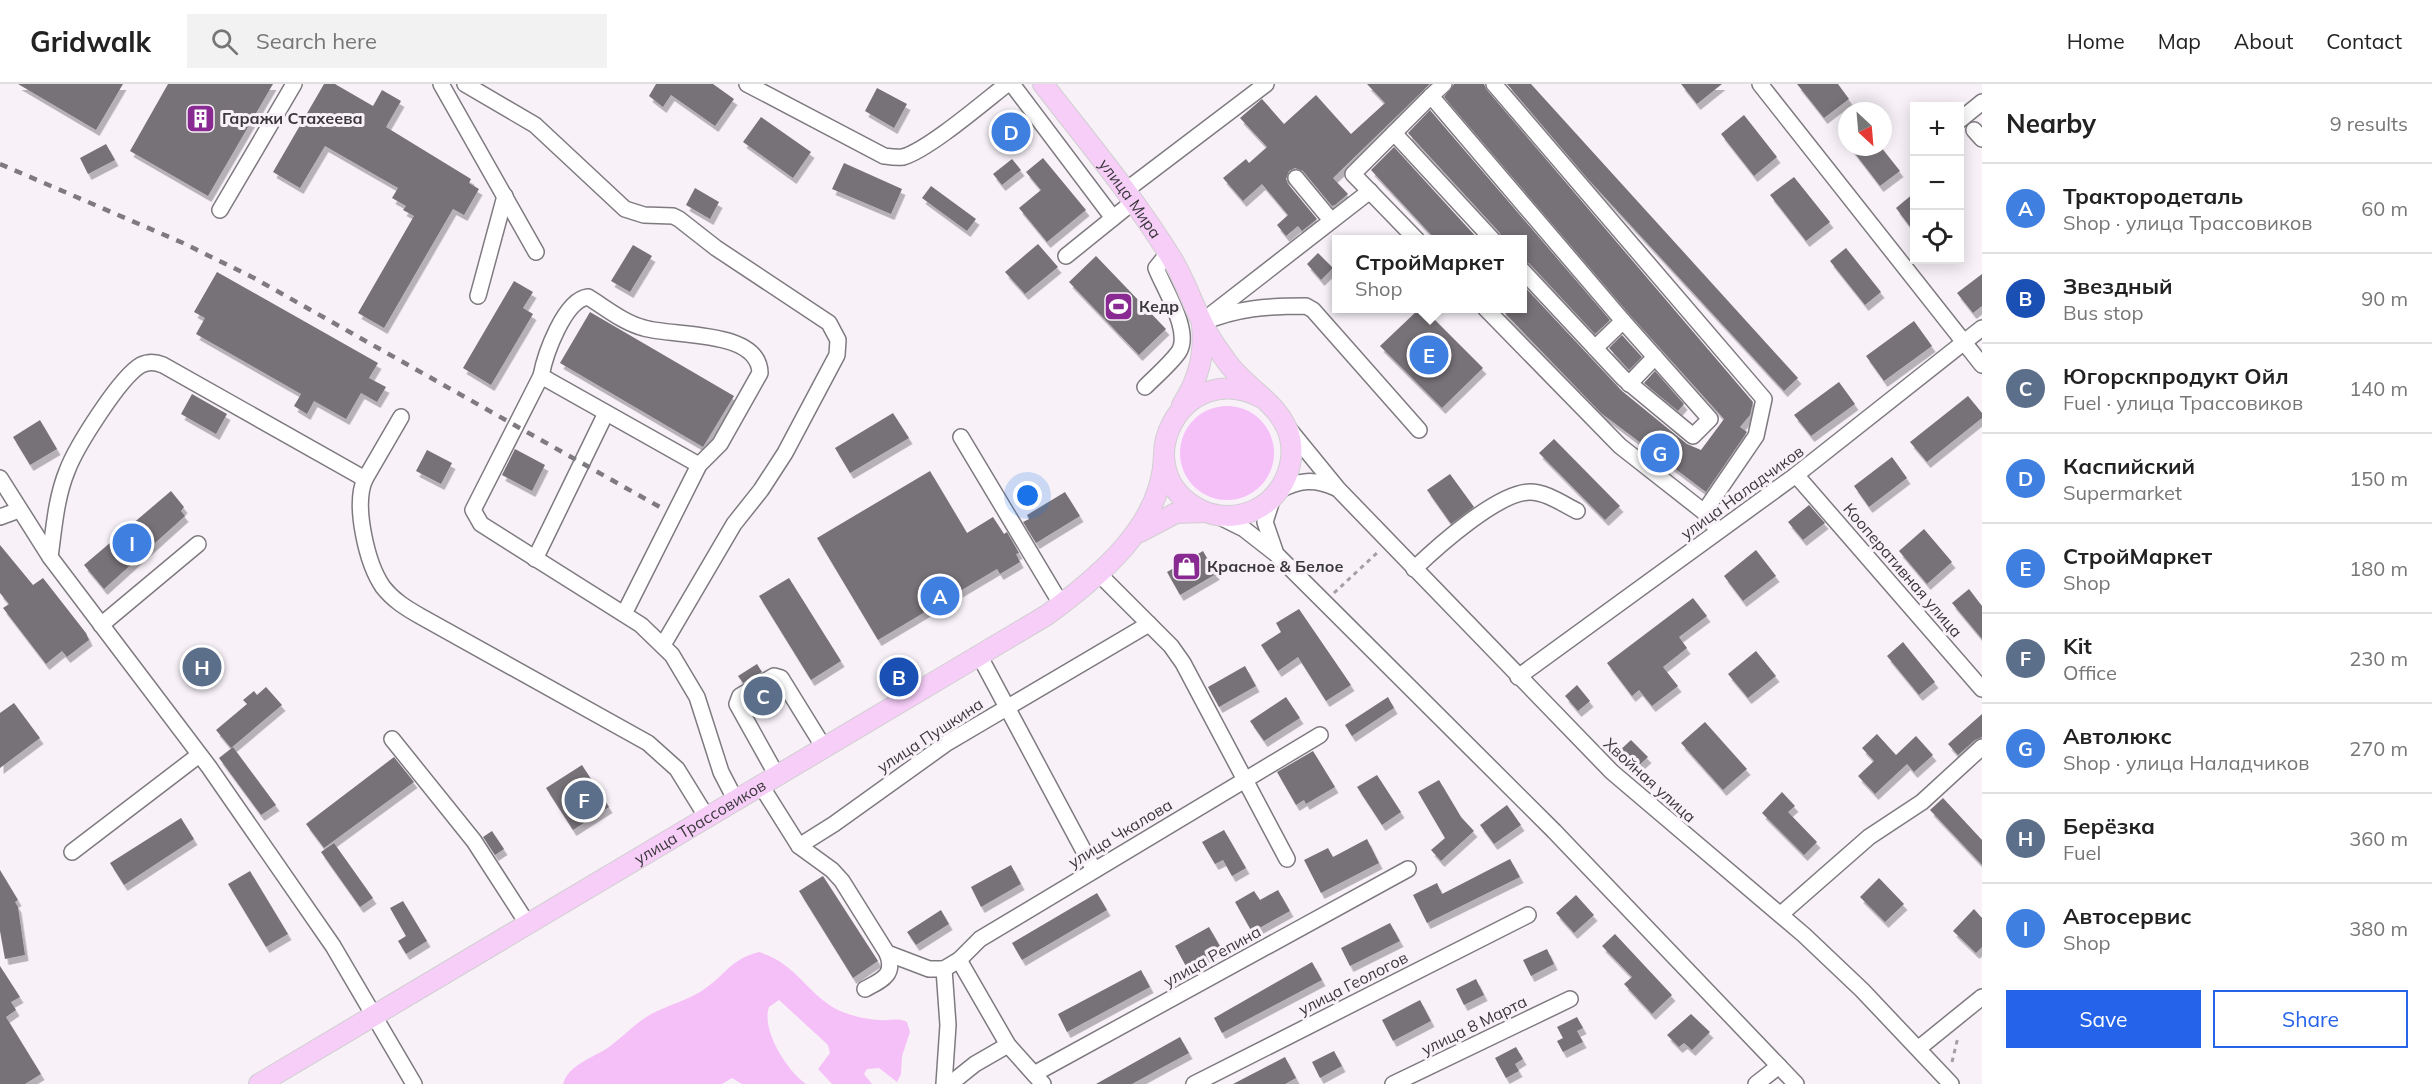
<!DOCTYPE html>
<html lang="en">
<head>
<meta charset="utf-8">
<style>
  body { margin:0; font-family:Mulish,sans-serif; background:#f2f2f2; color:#222 }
  .controls { position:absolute; right:18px; top:18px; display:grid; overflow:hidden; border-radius:0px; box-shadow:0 3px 15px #0003 }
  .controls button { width:54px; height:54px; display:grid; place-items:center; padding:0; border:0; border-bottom:2px solid #e0e0e0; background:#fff; color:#222; font:30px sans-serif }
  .compass { position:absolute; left:1838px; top:18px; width:54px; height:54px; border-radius:50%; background:#fff; box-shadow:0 3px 15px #0003; rotate:154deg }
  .you { position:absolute; left:1028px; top:412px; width:21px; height:21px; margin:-15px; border:4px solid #fff; border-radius:50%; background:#1a73e8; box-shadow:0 0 0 9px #1a73e833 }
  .badge { display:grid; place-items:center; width:39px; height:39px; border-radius:50%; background:#2563eb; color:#fff; font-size:20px; font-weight:700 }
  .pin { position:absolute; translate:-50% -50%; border:3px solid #fff; box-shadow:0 2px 6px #0006 }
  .popup { position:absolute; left:1332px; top:151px; width:195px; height:78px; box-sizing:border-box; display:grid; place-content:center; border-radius:0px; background:#fff; filter:drop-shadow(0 2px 4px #0005); font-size:20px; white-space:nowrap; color:#767676 }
  .popup b { font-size:22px; color:#222 }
  .popup::after { content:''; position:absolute; left:50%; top:100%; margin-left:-12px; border:12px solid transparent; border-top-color:#fff }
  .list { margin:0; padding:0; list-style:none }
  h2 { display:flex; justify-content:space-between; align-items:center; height:78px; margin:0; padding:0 24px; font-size:26px }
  h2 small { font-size:20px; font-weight:400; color:#767676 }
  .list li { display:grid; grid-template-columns:39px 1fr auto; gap:18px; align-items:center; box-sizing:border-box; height:90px; padding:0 24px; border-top:2px solid #e0e0e0 }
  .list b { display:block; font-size:22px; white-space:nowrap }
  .list p { margin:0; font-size:20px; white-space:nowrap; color:#767676 }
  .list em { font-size:20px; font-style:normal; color:#767676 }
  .actions { display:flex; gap:12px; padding:18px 24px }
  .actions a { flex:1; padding:14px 0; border:2px solid #2563eb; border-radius:0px; text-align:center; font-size:21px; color:#2563eb }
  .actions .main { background:#2563eb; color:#fff }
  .icon { flex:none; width:33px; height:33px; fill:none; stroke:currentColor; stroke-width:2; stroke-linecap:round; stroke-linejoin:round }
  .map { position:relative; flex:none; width:1982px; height:1000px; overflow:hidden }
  header { display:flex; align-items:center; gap:36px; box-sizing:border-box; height:84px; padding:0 30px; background:#fff; border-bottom:2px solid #e0e0e0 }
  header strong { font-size:28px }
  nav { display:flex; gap:33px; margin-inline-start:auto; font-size:21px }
  .search { width:420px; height:54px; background:#f2f2f2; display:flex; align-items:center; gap:15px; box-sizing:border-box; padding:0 21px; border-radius:0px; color:#767676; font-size:22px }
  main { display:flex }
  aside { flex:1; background:#fff }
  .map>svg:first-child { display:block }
</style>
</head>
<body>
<header>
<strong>Gridwalk</strong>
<div class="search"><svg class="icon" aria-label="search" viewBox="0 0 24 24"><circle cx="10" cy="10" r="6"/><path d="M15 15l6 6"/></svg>Search here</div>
<nav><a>Home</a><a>Map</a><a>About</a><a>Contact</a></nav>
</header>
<main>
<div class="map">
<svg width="1982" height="1000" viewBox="0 0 1982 1000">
  <defs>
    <filter id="shadow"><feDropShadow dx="3.5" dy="6" stdDeviation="0" flood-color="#0004"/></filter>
  </defs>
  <rect width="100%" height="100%" fill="#f8f2f8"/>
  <g fill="#f4c0f7">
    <circle cx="1227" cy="369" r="47"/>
    <path d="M759 868C796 879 807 910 838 926 851 932 865 935 879 936 890 937 897 933 907 938L910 948 902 972 901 990 897 998 879 984 867 985 864 990 872 1000H832L818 985 830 969 828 961 779 916 769 923C761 946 787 987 806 1000H742L732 994 722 1000H563C569 980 593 974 609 963 624 952 636 938 653 929 669 921 688 916 703 906 727 890 729 876 759 868Z"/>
  </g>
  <g fill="#777277" filter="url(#shadow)">
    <polygon points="18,0 123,0 96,46"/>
    <polygon points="168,0 273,0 208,112 130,67"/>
    <polygon points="324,0 335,0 373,22 382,6 401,17 386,43 471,95 469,99 479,105 464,131 453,125 384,244 358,229 414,132 403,126 406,122 392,114 398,104 325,62 300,104 273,88"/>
    <polygon points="656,0 713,0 734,15 715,42 671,11 663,23 649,12"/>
    <polygon points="1367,0 1430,0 1333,94 1348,110 1335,121 1332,122 1303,87 1295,84 1289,87 1286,95 1288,100 1317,135 1302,147 1298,142 1286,152 1277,141 1288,131 1262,100 1243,117 1223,94 1246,75 1249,79 1267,63 1240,34 1262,15 1284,40 1316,11 1351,50 1385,19"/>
    <polygon points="1454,0 1484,0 1487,6 1753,318 1750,331 1740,343 1747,348 1706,408 1601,329 1501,225 1522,225 1522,200 1622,307 1687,360 1701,366 1724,335 1630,231 1444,13"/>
    <polygon points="1507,0 1531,0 1798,294 1784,307 1587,94"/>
    <polygon points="1681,0 1722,0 1697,20"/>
    <polygon points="1797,0 1838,0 1849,15 1824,34"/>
    <polygon points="877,4 907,20 894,44 865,27"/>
    <polygon points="1430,26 1610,236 1595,250 1529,179 1522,177 1522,156 1503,156 1500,149 1408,49"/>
    <polygon points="1744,31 1777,73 1754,92 1721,50"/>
    <polygon points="1012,32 1027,50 1009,65 994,46"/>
    <polygon points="761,33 811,68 793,94 743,58"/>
    <polygon points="106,60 115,76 88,90 80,74"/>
    <polygon points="1394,63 1479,156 1436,156 1371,86"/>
    <polygon points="1850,63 1881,63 1900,87 1880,102"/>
    <polygon points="1043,74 1086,126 1047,158 1019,124 1041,106 1026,88"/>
    <polygon points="1012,75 1021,86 1002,101 993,90"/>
    <polygon points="844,79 902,105 891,130 832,105"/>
    <polygon points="1794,93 1830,138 1806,157 1770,111"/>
    <polygon points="931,102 976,135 967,147 922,114"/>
    <polygon points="695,104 719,118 710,135 686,121"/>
    <polygon points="1914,109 1914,148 1896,124"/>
    <polygon points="1038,160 1058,183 1025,210 1005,188"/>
    <polygon points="633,161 652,172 630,208 611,197"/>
    <polygon points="1846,164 1881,208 1865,221 1830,177"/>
    <polygon points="1318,169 1333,184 1321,196 1307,180"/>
    <polygon points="1096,172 1166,245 1139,271 1069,198"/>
    <polygon points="217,188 378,279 369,294 386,303 377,318 361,309 346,335 314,317 307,330 294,322 301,310 196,250 205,234 194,228"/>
    <polygon points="1982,190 1982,222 1973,229 1957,209"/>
    <polygon points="514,197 533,208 523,224 533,230 491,301 463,284"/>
    <polygon points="1419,225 1424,225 1483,284 1442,324 1380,262"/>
    <polygon points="590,228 734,312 703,363 560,279"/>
    <polygon points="1914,237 1932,262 1884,297 1866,272"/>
    <polygon points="1622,251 1642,273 1629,286 1609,264"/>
    <polygon points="1655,287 1684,320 1678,327 1644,299"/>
    <polygon points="1839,298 1855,320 1811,352 1794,331"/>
    <polygon points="192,310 227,330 216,350 181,330"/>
    <polygon points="1968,312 1982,329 1982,334 1927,378 1910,358"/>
    <polygon points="893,329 909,354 850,389 835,364"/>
    <polygon points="40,336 57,365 30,381 13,353"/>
    <polygon points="1554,355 1620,422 1605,436 1539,369"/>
    <polygon points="515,365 545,381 532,407 502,391"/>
    <polygon points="427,366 452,379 441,400 416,387"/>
    <polygon points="1892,373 1907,394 1869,423 1854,402"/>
    <polygon points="930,387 967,449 993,433 1004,450 1007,448 1019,469 1016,470 1020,478 1000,490 997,485 878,556 817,454"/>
    <polygon points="1450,390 1474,423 1451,440 1427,406"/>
    <polygon points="171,407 184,423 181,427 185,432 104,505 84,481"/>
    <polygon points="1065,408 1080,432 1036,459 1023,438 1029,435 1027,431"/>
    <polygon points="1809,421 1825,439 1803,456 1788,438"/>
    <polygon points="1924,445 1952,478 1927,500 1899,467"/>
    <polygon points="0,461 33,501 43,494 86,549 89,556 67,573 62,567 46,580 3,524 9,520 0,509"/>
    <polygon points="1756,466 1776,492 1743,517 1724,492"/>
    <polygon points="1203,467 1216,490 1180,511 1167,488"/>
    <polygon points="789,494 841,577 811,596 759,512"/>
    <polygon points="1969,505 1982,522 1982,555 1952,519"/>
    <polygon points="1693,514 1707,532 1679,553 1687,564 1663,583 1678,602 1652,622 1639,606 1632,612 1607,579"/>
    <polygon points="1299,525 1351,601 1326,617 1298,573 1278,587 1261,561 1281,548 1276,539"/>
    <polygon points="1903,558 1935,598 1919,611 1887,572"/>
    <polygon points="1756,567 1776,592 1748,614 1728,590"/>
    <polygon points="757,580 762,588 743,599 738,592"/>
    <polygon points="1245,582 1256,602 1219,623 1208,603"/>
    <polygon points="1577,601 1590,617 1578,627 1565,612"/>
    <polygon points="266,603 282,621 231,664 216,646 247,620 243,616 254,607 257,611"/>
    <polygon points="772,604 779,616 760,627 753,616"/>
    <polygon points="1286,613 1300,634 1264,657 1250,637"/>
    <polygon points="1388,613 1394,624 1352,652 1345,641"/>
    <polygon points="14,619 40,654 0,684 0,629"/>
    <polygon points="1982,630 1982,653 1975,656 1958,671 1948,660"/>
    <polygon points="1705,638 1747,685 1723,706 1681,659"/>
    <polygon points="1877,650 1896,671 1916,652 1933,671 1914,688 1907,680 1875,710 1858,692 1874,677 1862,664"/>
    <polygon points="1631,656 1648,673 1635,685 1618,668"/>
    <polygon points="233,663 276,721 261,731 219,674"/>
    <polygon points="1313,667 1335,703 1306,720 1304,716 1296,721 1277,688"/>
    <polygon points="394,673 414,698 324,764 306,740"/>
    <polygon points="582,681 609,723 573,746 546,704"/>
    <polygon points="1377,691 1401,728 1382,741 1357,703"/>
    <polygon points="1439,696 1461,733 1474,747 1441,777 1431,766 1445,754 1418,708"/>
    <polygon points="1782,708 1795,722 1788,728 1817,758 1804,771 1762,729"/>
    <polygon points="1943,714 1982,756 1982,781 1930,726"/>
    <polygon points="1507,721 1521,741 1494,760 1480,741"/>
    <polygon points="181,734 194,755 124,801 110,779"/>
    <polygon points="1224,746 1246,784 1232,792 1223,776 1215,780 1202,758"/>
    <polygon points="492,747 504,765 495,771 483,753"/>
    <polygon points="1367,755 1379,779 1321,809 1304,776 1328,764 1333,773"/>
    <polygon points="334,759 373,814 360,823 321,768"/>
    <polygon points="1510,775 1520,793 1427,839 1413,811 1437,799 1442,810"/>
    <polygon points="1011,781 1021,800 981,823 971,803"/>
    <polygon points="0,786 18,816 15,818 18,823 25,871 5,875 0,847"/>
    <polygon points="250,787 288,850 266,863 228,800"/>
    <polygon points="823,792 878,877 853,894 799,807"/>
    <polygon points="1879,794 1904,820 1885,838 1860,813"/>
    <polygon points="1278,806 1290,827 1252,848 1235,818 1254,807 1260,816"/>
    <polygon points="1097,809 1107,826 1022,876 1012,859"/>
    <polygon points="1576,811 1594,831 1574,849 1556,829"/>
    <polygon points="403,817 427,857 406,870 398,857 406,852 390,824"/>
    <polygon points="1974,825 1982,834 1982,863 1976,869 1953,847"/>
    <polygon points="941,826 949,840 916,861 907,848"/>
    <polygon points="1390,839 1400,857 1350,882 1341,864"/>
    <polygon points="1209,843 1221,864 1187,884 1175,862"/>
    <polygon points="1615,850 1672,911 1652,930 1624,900 1632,893 1602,862"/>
    <polygon points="1547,865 1554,880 1531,892 1523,876"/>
    <polygon points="1312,878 1322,896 1222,949 1214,934"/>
    <polygon points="0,882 20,913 11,918 16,926 6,933 41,990 25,1000 0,1000"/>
    <polygon points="1141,886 1150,903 1067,948 1058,930"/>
    <polygon points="1476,895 1484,911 1464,921 1456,905"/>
    <polygon points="1420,916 1431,937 1393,957 1382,936"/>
    <polygon points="1691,930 1710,948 1692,966 1684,959 1679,963 1667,951"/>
    <polygon points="1577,933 1583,944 1577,947 1583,958 1563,968 1557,957 1563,954 1557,943"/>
    <polygon points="1180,953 1189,969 1163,983 1132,1000 1096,1000"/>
    <polygon points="1516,963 1523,975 1515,980 1519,987 1506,994 1495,974"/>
    <polygon points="1334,967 1342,982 1320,994 1312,978"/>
    <polygon points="1285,973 1296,994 1285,1000 1233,1000"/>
  </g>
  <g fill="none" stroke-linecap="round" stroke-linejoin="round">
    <defs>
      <g id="minor">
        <polyline points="441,0 536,168"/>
        <polyline points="465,0 535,41 625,125 644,131 673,132 679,135 716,164 829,239 838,256 837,271 785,369 761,406 734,440 663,561"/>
        <path d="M747 0 884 72C891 73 897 74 903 73 928 66 984 18 1007 0"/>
        <polyline points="1012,0 1113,134"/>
        <polyline points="1444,0 1431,12 1623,237 1710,335 1693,352 1623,294 1522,186"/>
        <polyline points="1494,0 1764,315 1756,352 1704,428 1718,447"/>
        <polyline points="1760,0 1982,281"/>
        <polyline points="1960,36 1982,18"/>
        <polyline points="1974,46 1982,55"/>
        <polyline points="1394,49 1431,12"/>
        <polyline points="1296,94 1330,135"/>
        <polyline points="1125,107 1266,0"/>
        <polyline points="220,126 294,0"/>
        <polyline points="1417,156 1353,90 1394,49 1493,156"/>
        <polyline points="1066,172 1133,118"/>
        <polyline points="478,212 505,112"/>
        <polyline points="1485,224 1620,362 1704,428"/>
        <polyline points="1213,229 1370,107"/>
        <path d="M1202 239C1236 224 1268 222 1306 222L1313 226 1419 346"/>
        <polyline points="1595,264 1623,237"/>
        <polyline points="541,292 699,381"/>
        <polyline points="1629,300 1655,273"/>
        <path d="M1145 303C1156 292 1169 281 1178 269 1193 249 1164 205 1156 184L1168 169"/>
        <polyline points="1289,345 1338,405 1612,688 1804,851 1862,906 1951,1000"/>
        <polyline points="961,353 1061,520"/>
        <polyline points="1796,391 1982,605"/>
        <polyline points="0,394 50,473 209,683 333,862 414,1000"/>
        <path d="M365 395C353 421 367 480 383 503 393 516 406 524 420 532L648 659 677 685 706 732"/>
        <path d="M1278 407C1299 396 1314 394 1336 404"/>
        <polyline points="1273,413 1265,438 1275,467"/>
        <polyline points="0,433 19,426"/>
        <polyline points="1220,433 1244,445 1276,470 1554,747 1796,1000"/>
        <path d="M50 473C54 444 56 414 67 387 76 363 120 293 141 281 149 277 156 278 163 281L365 395 401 333"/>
        <polyline points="535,475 606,329"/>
        <path d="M1414 485C1437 463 1498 408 1530 408 1546 408 1563 420 1577 427"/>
        <polyline points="1097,488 1171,562 1183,579 1287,775"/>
        <path d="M624 530 699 381 720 360 760 289C759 245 673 253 644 244 624 239 606 224 588 213 564 216 545 271 541 292L473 426 481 440 641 541 672 571 697 613 721 688 735 715"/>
        <polyline points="101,541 198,460"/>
        <polyline points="979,571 1094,786"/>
        <polyline points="1518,593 1796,391 1982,244"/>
        <polyline points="392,655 474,757 527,839"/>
        <polyline points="776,690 737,620 740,612 774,592 781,594 823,662"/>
        <polyline points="760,700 799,762 832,786 842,797 887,869 929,885 944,885"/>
        <polyline points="799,762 834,740 947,659 1149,540"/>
        <polyline points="72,768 199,671"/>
        <polyline points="1781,830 1869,753 1922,718 1982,663"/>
        <polyline points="959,876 1008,961 1043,1000"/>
        <polyline points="944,885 959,876 980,855 1320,651"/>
        <path d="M865 905C882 896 896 891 887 869"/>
        <polyline points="1919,964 1982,913"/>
        <polyline points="1034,990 1408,785"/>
        <polyline points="944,1000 948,941 944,885"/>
        <polyline points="950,1000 975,980 1008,961"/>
        <polyline points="1194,1000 1528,831"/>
        <polyline points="1393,1000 1570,915"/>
        <polyline points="1756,1000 1779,982"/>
      </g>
      <g id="major">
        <path id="s1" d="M1043 0C1087 57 1134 113 1172 175 1184 194 1191 216 1201 236 1207 251 1218 265 1227 278 1246 305 1282 320 1290 354 1296 382 1282 413 1255 426 1237 434 1216 434 1199 425 1124 386 1182 273 1260 313"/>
        <path d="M1182 321C1199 295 1205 270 1202 239"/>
        <polyline points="1140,448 1176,429 1205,428"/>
        <path id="s2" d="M259 1000 1047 531C1099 492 1162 442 1164 372"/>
      </g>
    </defs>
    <use href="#minor" stroke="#7f7a80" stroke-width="18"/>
    <use href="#major" stroke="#d0cfd0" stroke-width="22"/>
    <g stroke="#a49fa4" stroke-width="3" stroke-dasharray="4.5 4.5" stroke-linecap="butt">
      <polyline points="1334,509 1378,468"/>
      <polyline points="1952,978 1958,953"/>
    </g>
    <use href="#minor" stroke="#fff" stroke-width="15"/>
    <use href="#major" stroke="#f6cef8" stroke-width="20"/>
    <polyline stroke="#7e7a7f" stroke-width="4.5" stroke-dasharray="8 8" stroke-linecap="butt" points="0,80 183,159 254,194 665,426"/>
  </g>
  <defs>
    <symbol id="building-square" viewBox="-11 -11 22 22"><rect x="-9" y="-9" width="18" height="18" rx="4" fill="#892992" stroke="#f8f2f8"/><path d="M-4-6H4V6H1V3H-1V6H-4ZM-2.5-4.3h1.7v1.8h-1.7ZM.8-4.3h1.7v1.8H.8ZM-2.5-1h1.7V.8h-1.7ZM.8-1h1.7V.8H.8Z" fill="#fff"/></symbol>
    <symbol id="stadium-square" viewBox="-11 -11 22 22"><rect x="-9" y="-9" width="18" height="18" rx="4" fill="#892992" stroke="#f8f2f8"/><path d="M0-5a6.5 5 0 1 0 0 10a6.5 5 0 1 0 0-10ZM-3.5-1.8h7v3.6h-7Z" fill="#fff"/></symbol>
    <symbol id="shop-square" viewBox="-11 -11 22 22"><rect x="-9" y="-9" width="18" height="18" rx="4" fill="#892992" stroke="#f8f2f8"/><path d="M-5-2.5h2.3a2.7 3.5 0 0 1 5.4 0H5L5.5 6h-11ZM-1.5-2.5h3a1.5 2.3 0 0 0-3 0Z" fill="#fff"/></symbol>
  </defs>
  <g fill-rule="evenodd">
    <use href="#building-square" x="184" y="18" width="33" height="33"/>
    <use href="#stadium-square" x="1102" y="206" width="33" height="33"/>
    <use href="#shop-square" x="1170" y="466" width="33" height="33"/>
  </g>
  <g text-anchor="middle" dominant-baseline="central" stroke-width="6" stroke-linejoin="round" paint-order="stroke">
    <g font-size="16" font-weight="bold" fill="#3a383b" stroke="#f8f2f8" text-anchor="start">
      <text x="222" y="34">Гаражи Стахеева</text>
      <text x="1139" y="222">Кедр</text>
      <text x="1207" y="482">Красное &amp; Белое</text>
    </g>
    <g font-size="16" fill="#3a383b" stroke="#f8f2f8">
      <text stroke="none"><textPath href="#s1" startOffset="144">улица Мира</textPath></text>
      <text transform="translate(1742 408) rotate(-36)">улица Наладчиков</text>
      <text transform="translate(1903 486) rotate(49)">Кооперативная улица</text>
      <text transform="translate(930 651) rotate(-33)">улица Пушкина</text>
      <text transform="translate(1650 696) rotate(42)">Хвойная улица</text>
      <text stroke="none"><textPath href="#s2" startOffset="513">улица Трассовиков</textPath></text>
      <text transform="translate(1120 749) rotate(-31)">улица Чкалова</text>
      <text transform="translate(1212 872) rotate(-29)">улица Репина</text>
      <text transform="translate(1353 899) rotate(-27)">улица Геологов</text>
      <text transform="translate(1474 941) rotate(-26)">улица 8 Марта</text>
    </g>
  </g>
</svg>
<div class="controls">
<button>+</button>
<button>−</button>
<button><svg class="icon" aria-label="locate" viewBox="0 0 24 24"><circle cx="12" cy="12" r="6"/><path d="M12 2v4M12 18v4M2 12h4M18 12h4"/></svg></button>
</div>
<svg class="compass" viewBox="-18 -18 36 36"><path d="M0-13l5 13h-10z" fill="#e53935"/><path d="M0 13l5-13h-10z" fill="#767676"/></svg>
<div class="you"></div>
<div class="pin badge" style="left:940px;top:512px;background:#3f7fe0">A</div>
<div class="pin badge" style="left:899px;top:593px;background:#1a4fb4">B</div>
<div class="pin badge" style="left:763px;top:612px;background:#5c6f8a">C</div>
<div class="pin badge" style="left:1011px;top:48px;background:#3f7fe0">D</div>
<div class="pin badge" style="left:1429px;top:271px;background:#3f7fe0">E</div>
<div class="popup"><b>СтройМаркет</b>Shop</div>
<div class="pin badge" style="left:584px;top:716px;background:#5c6f8a">F</div>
<div class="pin badge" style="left:1660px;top:369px;background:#3f7fe0">G</div>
<div class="pin badge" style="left:202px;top:583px;background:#5c6f8a">H</div>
<div class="pin badge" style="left:132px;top:459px;background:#3f7fe0">I</div>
</div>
<aside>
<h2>Nearby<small>9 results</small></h2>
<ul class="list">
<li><span class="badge" style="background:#3f7fe0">A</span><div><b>Трактородеталь</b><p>Shop · улица Трассовиков</p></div><em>60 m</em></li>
<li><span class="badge" style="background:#1a4fb4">B</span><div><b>Звездный</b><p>Bus stop</p></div><em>90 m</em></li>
<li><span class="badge" style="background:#5c6f8a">C</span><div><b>Югорскпродукт Ойл</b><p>Fuel · улица Трассовиков</p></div><em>140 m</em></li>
<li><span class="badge" style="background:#3f7fe0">D</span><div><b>Каспийский</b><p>Supermarket</p></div><em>150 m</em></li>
<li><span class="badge" style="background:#3f7fe0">E</span><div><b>СтройМаркет</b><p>Shop</p></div><em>180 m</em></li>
<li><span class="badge" style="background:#5c6f8a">F</span><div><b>Kit</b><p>Office</p></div><em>230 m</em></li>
<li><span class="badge" style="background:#3f7fe0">G</span><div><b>Автолюкс</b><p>Shop · улица Наладчиков</p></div><em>270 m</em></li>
<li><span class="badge" style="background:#5c6f8a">H</span><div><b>Берёзка</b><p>Fuel</p></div><em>360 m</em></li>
<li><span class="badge" style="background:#3f7fe0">I</span><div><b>Автосервис</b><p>Shop</p></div><em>380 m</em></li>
</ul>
<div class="actions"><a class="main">Save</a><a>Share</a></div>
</aside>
</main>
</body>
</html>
